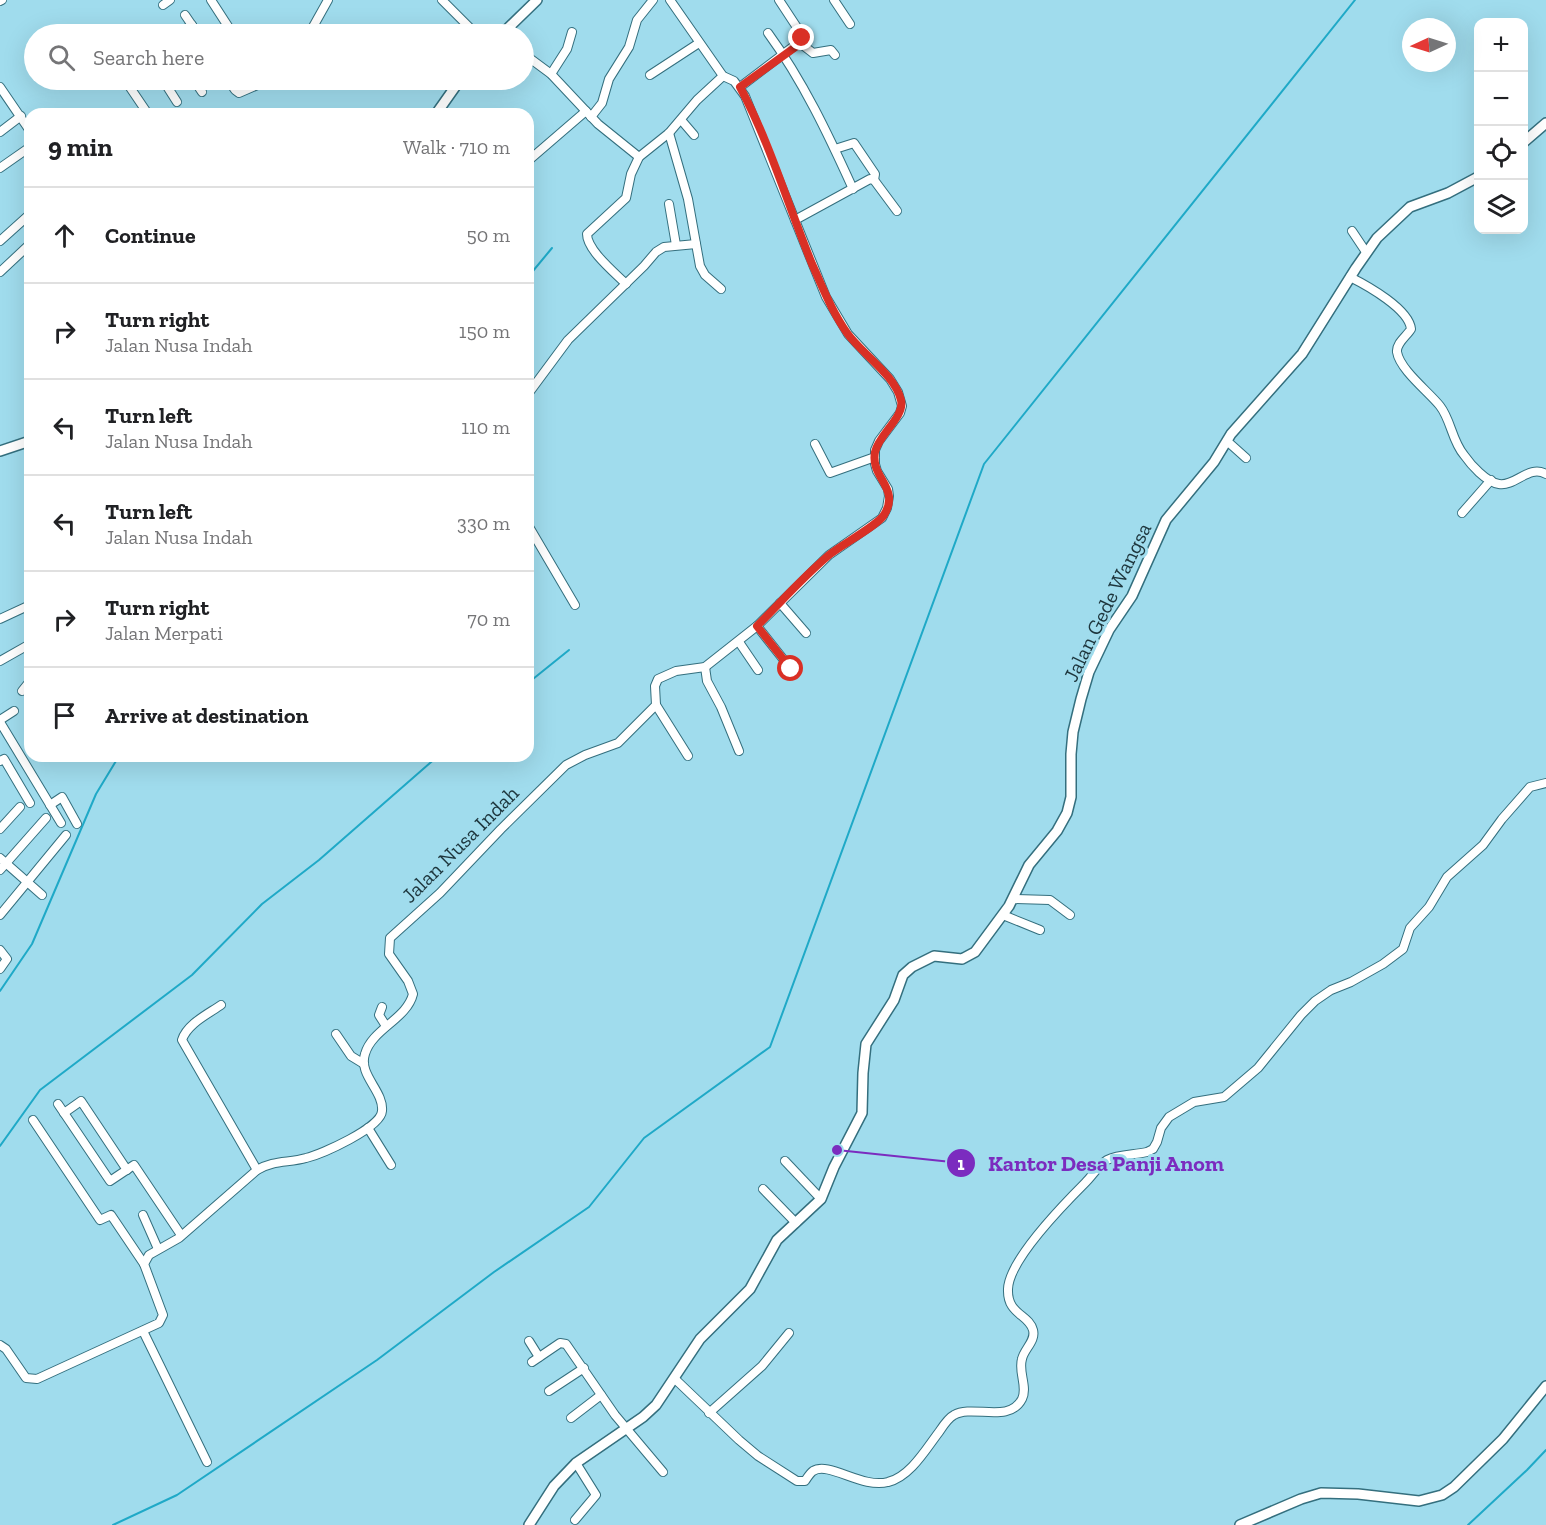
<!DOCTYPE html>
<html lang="en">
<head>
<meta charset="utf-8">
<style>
  body { margin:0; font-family:"Zilla Slab",serif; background:#f2f2f2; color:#202124 }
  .controls { position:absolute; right:18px; top:18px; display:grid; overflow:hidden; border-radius:12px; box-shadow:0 6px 24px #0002 }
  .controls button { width:54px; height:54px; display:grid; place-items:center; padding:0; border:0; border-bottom:2px solid #e0e0e0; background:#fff; color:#202124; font:30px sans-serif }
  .compass { position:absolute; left:1402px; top:18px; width:54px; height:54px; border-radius:50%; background:#fff; box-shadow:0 6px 24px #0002; rotate:266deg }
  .stop { position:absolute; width:18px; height:18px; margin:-14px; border:4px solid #d93025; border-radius:50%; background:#fff }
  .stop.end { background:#d93025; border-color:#fff; box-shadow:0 2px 6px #0008 }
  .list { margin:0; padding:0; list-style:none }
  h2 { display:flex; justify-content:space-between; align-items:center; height:78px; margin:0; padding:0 24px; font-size:26px }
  h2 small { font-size:20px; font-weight:400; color:#757577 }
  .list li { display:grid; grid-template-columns:39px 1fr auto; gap:18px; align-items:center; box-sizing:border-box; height:96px; padding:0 24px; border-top:2px solid #e0e0e0 }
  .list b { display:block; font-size:22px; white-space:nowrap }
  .list p { margin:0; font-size:20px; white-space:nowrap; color:#757577 }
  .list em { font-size:20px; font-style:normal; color:#757577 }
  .icon { flex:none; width:33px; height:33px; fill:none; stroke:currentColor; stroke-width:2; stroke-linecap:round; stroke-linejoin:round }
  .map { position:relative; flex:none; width:1546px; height:1525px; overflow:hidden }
  .search { position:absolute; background:#fff; box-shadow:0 6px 24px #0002; left:24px; top:24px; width:510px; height:66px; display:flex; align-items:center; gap:15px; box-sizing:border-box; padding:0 21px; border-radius:33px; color:#757577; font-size:22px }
  .panel { position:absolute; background:#fff; box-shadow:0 6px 24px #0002; left:24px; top:108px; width:510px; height:654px; border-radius:18px }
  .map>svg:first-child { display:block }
</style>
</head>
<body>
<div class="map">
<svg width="1546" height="1525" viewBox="0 0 1546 1525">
  <rect width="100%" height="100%" fill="#a0dced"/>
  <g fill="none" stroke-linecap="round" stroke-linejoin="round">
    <g stroke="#1fa9c7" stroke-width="2">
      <polyline points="528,277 552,248"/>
      <polyline points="528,683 569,650"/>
      <polyline points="0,991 32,944 96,794 119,756"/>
      <polyline points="0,1146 40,1090 192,975 262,904 319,860 438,756"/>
      <polyline points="113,1525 177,1495 377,1360 494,1272 589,1207 644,1138 770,1047 984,464 1355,0"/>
      <polyline points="1468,1525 1527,1470 1546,1450"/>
    </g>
    <defs>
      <g id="minor">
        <polyline points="211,0 233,34"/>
        <polyline points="442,0 476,34"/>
        <polyline points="834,0 850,24"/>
        <polyline points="0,1 2,0"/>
        <polyline points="163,5 170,0"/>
        <polyline points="185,15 198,34"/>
        <path d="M768 33C803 81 828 134 853 189"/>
        <polyline points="177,34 192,25"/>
        <polyline points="309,34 328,0"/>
        <polyline points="800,43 813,53 831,50 835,55"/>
        <polyline points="524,54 551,74 598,124 639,157"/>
        <polyline points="551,74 567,49 572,32"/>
        <polyline points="650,75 699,43"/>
        <polyline points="125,80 148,114"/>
        <polyline points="163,80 177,102"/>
        <polyline points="194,80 202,92"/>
        <polyline points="228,80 235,90 239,93 269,80"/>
        <polyline points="0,87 30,131"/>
        <polyline points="740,87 802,40 800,32 779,0"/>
        <polyline points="591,117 602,103 609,79 629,47 637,20 653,0"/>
        <polyline points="682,121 694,135"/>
        <polyline points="0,132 21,116"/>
        <polyline points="669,133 688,199 700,266 705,275 721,289"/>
        <polyline points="835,149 854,143 875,174 874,180"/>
        <polyline points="528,161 586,111"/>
        <polyline points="0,168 30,147"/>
        <polyline points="669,204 676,245"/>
        <polyline points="795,220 870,179 874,180 897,211"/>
        <polyline points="1352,231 1366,252"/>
        <polyline points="0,241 30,214"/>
        <polyline points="0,272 30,244"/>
        <path d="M1350 277C1368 286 1409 309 1411 329 1407 336 1396 343 1397 352 1400 370 1429 392 1440 406 1451 420 1452 441 1464 455 1471 465 1486 482 1499 484 1515 487 1529 464 1546 474"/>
        <path d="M626 284C614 272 587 250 587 234L626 198 631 174 639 157 669 133 697 100 723 76"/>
        <polyline points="528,394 568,340 644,266 656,252 664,247 696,244"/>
        <polyline points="1227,441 1246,458"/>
        <polyline points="815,444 830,473 875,457"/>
        <polyline points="1462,513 1491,480"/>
        <polyline points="528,525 575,605"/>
        <polyline points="780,603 806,633"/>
        <polyline points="0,619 30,605"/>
        <polyline points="757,626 791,669"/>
        <polyline points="739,642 758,670"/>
        <polyline points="0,661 30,644"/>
        <polyline points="705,667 707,681 721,707 739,751"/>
        <polyline points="22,691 30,681"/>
        <polyline points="656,705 688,756"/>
        <polyline points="0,720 14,711"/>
        <polyline points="0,722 61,823"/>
        <polyline points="0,761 4,759 30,803"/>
        <polyline points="50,805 62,797 77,824"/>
        <polyline points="0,829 20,807"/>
        <polyline points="0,858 42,895"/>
        <polyline points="0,870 46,818"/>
        <polyline points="1013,899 1050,900 1070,915"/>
        <polyline points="0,915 66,835"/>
        <polyline points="1003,915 1040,930"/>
        <polyline points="0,950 7,959 0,969"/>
        <path d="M221 1005C208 1014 187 1024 182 1040L257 1170"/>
        <polyline points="382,1007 379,1015 386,1026"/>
        <polyline points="336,1034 351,1056 364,1064"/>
        <polyline points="58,1104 110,1181 134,1165 181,1235"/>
        <polyline points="64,1113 81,1101 127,1170"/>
        <polyline points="33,1120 100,1220 111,1215 144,1264"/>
        <polyline points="368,1128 391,1165"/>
        <polyline points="785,1161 821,1199"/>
        <polyline points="763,1189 796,1223"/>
        <polyline points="143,1215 158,1249"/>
        <polyline points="143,1331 207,1462"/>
        <polyline points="529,1341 539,1357"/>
        <path d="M0 1345 6 1349 26 1378 37 1379 159 1323 163 1315 144 1264 149 1255 179 1238 257 1170C273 1160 289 1163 306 1158 322 1154 381 1128 382 1111 384 1091 358 1075 365 1054 372 1029 407 1019 413 994L408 981 389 954 390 938 440 893 501 829 566 765 585 755 618 743 656 705 655 686 658 679 676 671 705 667 757 626 829 555 882 518 887 508 889 496 888 489 877 471 875 464V450L879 441 900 413 902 406 898 392 890 379 848 334 826 297 745 96 734 81 723 76 670 0"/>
        <polyline points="532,1362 560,1343 566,1344 615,1415 663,1472"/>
        <path d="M675 1379 739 1440 758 1456 797 1481H805C807 1478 810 1473 813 1471 829 1461 862 1489 888 1482 910 1477 926 1449 939 1432 943 1426 948 1418 954 1415 973 1404 1009 1424 1022 1399 1028 1387 1018 1372 1022 1359 1024 1349 1036 1341 1033 1330 1029 1314 1007 1315 1008 1289 1009 1260 1064 1204 1085 1183 1092 1176 1098 1166 1107 1160 1119 1154 1135 1155 1147 1152L1153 1149 1157 1142 1161 1128 1169 1117 1194 1102 1224 1097 1258 1068 1301 1015 1315 1001 1331 990 1351 982 1383 964 1403 949 1410 928 1429 907 1447 877 1483 845 1502 819 1530 787 1546 783"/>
        <polyline points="549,1391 584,1368"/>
        <polyline points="709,1413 762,1366 789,1333"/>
        <polyline points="571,1418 601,1395"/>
        <polyline points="575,1520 596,1495 576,1463"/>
      </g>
      <g id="tertiary">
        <polyline points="502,34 537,0"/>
        <polyline points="436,114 460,80"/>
        <polyline points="1524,142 1546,123"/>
        <polyline points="0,451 30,441"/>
        <polyline points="529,1525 554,1486 576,1463 643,1417 656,1405 700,1339 750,1289 777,1240 821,1199 834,1167 862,1113 863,1073 866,1044 894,1000 903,975 912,967 934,956 962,959 975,952 1009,906 1029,865 1057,831 1067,813 1071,797 1071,754 1073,732 1081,699 1089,672 1109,630 1132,596 1166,520 1214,462 1231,434 1302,354 1356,268 1377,238 1410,207 1448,193 1478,177"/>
        <polyline points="1240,1525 1301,1499 1321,1493 1358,1494 1419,1501 1442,1495 1454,1487 1503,1439 1546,1386"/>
      </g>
    </defs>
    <use href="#minor" stroke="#346f7e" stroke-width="10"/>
    <use href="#tertiary" stroke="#346f7e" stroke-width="12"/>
    <use href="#minor" stroke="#fff" stroke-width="8"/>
    <use href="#tertiary" stroke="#fff" stroke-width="9"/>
  </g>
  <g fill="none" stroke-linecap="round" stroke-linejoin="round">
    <path stroke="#d93025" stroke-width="8" d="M791 669 757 626C781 602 803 577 829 555 841 545 877 526 884 515 901 488 870 478 875 452 879 434 905 417 901 400 895 375 862 354 847 333 832 312 823 288 812 264 788 205 770 143 740 87L801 43 802 38"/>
  </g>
  <g text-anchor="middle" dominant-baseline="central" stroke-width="6" stroke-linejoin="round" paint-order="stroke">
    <g font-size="21" fill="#1d353c" stroke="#a0dced">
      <text transform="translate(1107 602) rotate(-64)">Jalan Gede Wangsa</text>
      <text transform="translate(460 844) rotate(-45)">Jalan Nusa Indah</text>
    </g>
  </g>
  <path fill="none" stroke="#7b2cbf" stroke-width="2" d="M837 1150L961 1163"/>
  <g fill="#7b2cbf" stroke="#a0dced" stroke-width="2">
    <circle cx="837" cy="1150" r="6"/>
    <circle cx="961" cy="1163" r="15"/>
  </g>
  <g font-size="18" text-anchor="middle" font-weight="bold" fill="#fff">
    <text x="961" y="1170">1</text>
  </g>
  <g font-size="22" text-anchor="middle" font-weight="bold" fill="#7b2cbf" stroke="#a0dced" stroke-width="6" stroke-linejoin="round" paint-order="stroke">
    <text x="1106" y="1171">Kantor Desa Panji Anom</text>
  </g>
</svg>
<div class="controls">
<button>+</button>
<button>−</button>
<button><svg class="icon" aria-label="locate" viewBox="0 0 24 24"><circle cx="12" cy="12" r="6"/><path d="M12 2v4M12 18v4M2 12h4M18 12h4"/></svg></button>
<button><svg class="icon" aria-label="layers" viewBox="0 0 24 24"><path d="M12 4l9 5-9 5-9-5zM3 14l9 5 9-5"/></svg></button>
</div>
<svg class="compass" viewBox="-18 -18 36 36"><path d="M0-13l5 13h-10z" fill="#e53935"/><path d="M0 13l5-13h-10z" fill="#757577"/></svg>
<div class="stop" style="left:791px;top:669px"></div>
<div class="stop end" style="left:802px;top:38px"></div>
<div class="search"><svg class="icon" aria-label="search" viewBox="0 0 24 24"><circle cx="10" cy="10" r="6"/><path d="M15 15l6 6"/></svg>Search here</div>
<section class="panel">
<h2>9 min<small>Walk · 710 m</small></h2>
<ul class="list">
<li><svg class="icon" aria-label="ahead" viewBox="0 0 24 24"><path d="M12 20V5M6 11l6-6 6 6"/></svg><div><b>Continue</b></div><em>50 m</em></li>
<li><svg class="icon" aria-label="right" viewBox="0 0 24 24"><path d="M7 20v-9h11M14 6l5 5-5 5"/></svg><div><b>Turn right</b><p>Jalan Nusa Indah</p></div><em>150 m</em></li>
<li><svg class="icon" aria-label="left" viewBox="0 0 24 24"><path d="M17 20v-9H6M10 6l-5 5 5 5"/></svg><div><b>Turn left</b><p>Jalan Nusa Indah</p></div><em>110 m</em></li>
<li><svg class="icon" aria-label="left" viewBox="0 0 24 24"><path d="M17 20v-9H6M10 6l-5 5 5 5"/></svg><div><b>Turn left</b><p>Jalan Nusa Indah</p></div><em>330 m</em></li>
<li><svg class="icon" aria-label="right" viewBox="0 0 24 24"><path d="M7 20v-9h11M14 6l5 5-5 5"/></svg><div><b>Turn right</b><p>Jalan Merpati</p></div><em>70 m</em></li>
<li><svg class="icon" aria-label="arrive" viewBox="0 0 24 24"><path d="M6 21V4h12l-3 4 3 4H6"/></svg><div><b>Arrive at destination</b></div></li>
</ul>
</section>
</div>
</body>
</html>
